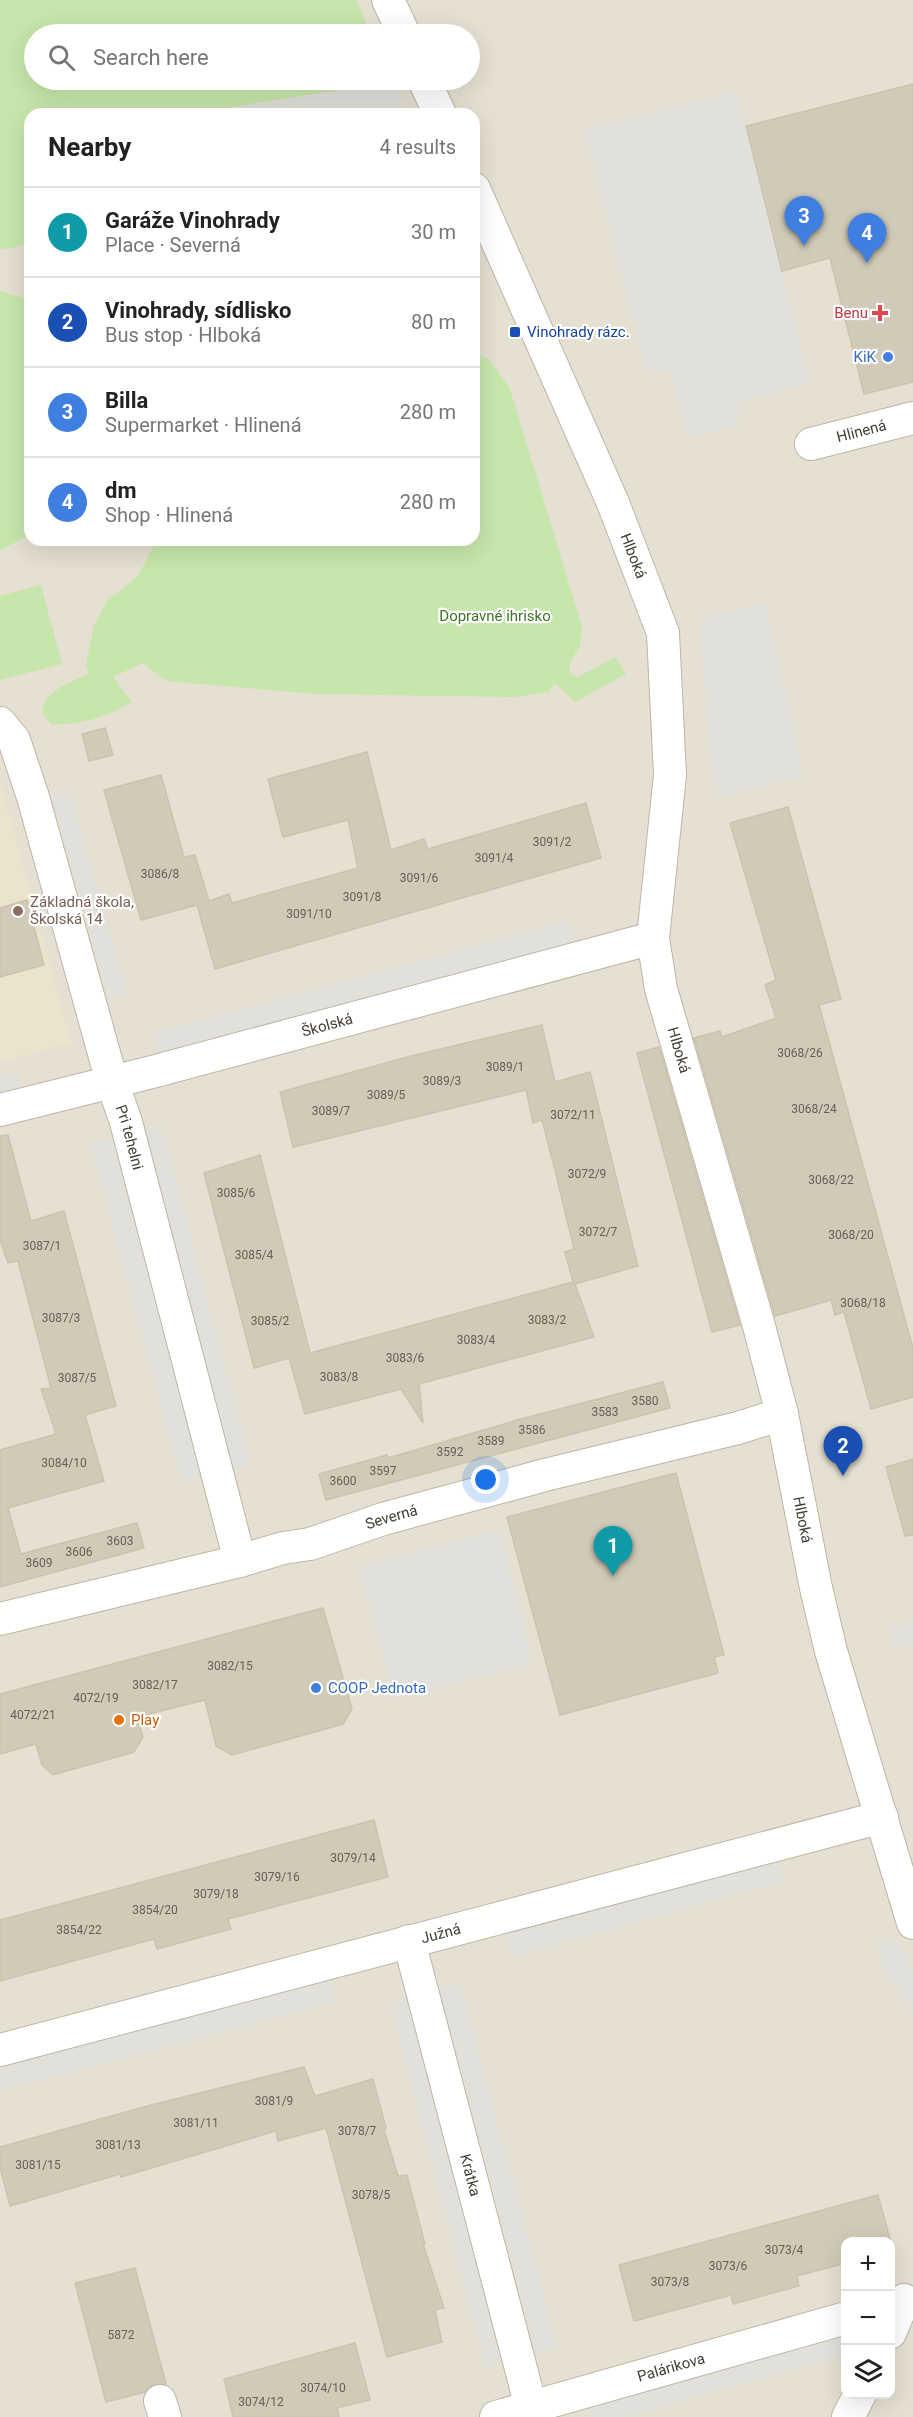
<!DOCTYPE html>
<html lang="en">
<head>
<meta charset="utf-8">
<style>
  body { margin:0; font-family:Roboto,sans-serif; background:#f6f6f6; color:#222 }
  .controls { position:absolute; right:18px; bottom:18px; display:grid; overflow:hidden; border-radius:12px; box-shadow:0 6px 24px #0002 }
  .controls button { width:54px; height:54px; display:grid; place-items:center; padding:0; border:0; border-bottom:2px solid #e0e0e0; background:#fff; color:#222; font:30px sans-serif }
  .you { position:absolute; left:486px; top:1480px; width:21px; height:21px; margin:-15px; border:4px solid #fff; border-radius:50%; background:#1a73e8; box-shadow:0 0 0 9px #1a73e833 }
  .badge { display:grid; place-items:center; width:39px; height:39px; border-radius:50%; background:#b45309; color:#fff; font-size:20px; font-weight:700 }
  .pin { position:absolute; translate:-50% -50px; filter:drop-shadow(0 2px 3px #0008) }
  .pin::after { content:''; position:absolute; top:32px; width:21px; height:18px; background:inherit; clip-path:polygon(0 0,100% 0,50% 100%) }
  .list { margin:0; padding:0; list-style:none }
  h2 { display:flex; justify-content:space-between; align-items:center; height:78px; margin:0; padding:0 24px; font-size:26px }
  h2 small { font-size:20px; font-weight:400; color:#767676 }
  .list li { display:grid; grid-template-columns:39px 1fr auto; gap:18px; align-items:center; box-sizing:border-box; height:90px; padding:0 24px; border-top:2px solid #e0e0e0 }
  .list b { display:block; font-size:22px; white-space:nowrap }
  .list p { margin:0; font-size:20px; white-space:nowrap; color:#767676 }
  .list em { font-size:20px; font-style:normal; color:#767676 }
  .icon { flex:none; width:33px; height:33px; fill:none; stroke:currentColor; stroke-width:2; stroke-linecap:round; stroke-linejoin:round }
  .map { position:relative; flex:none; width:913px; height:2417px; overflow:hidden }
  .search { position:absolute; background:#fff; box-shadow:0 6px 24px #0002; left:24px; top:24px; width:456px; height:66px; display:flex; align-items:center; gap:15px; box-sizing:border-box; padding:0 21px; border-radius:33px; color:#767676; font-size:22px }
  .panel { position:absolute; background:#fff; box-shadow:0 6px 24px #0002; left:24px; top:108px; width:456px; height:438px; border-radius:18px }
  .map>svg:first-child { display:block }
</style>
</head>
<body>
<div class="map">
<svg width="913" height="2417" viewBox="0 0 913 2417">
  <rect width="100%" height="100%" fill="#f1eee3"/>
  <path fill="#e5e0d1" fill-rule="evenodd" d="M0 0H913V2417H0ZM34 34H470V80H34ZM30 114H474V540H30ZM846 2242H890V2394H846Z"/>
  <polygon fill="#eae4cc" points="0,780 71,1043 0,1062"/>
  <g fill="#c7e6ab">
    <polygon points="0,0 356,0 371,34 34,34 34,80 390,80 392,82 190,114 30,114 30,244 0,250"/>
    <polygon points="0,291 30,300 30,535 0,550"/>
    <path d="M474 352 490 360 510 389 582 627 580 646 569 664 571 674 578 677 615 657 626 674 575 702 555 683 548 692 517 697 316 694 166 681 143 663 113 677 132 702C110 716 78 726 51 724L42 713C44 690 70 683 89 673L86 665 94 625 108 600 138 576 157 540H474Z"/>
    <polygon points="41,585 62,664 0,680 0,596"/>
  </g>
  <g fill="#e1e0db">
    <polygon points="392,82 401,91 403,114 190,114"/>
    <polygon points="737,91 811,383 736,403 740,425 688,438 671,371 647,376 584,130"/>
    <polygon points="766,603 804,776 718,797 711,765 699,619"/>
    <polygon points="70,790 128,994 109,1000 51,795"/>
    <polygon points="570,920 576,944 159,1057 153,1033"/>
    <polygon points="18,1071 24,1094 0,1100 0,1076"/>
    <polygon points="162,1126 251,1463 230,1470 139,1132"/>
    <polygon points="112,1138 203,1478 182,1483 90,1144"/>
    <polygon points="500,1529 533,1663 395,1699 358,1567"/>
    <polygon points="913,1621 913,1645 895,1649 889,1627"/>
    <polygon points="779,1857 785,1881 512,1957 506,1933"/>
    <polygon points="897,1938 913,1971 913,2015 888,1975 875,1946"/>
    <polygon points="331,1979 336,2002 0,2091 0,2066"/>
    <polygon points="460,1983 558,2347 537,2353 439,1988"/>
    <polygon points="412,1996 506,2362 485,2367 390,2002"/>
    <polygon points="845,2329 845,2355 627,2417 591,2417 587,2402"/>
  </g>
  <g fill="#d2cab8" stroke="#cdc3ac" stroke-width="1.5">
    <polygon points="913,84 913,382 864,394 830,258 782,271 746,126"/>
    <polygon points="105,728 113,755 89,761 82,734"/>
    <polygon points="367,752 391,850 424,839 428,849 586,803 601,858 215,969 197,905 141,920 104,790 161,775 184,857 195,855 209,901 229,894 232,903 358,868 348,820 283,837 268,779"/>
    <polygon points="788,807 841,999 819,1005 913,1348 913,1397 871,1409 844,1312 835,1315 831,1300 775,1316 694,1038 720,1031 722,1037 776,1018 765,985 776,980 730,823"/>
    <polygon points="27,900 44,965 0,977 0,908"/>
    <polygon points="542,1025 555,1082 590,1072 638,1266 575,1284 594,1337 419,1384 423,1423 401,1389 305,1414 289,1358 254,1368 204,1173 260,1155 310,1353 573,1282 565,1252 574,1249 555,1170 542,1120 533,1123 526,1090 293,1147 280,1092 411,1056"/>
    <polygon points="659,1047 740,1325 712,1332 637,1053"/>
    <polygon points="8,1135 31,1221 64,1211 116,1406 85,1415 104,1481 8,1508 21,1554 137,1523 144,1548 0,1587 0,1450 56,1434 41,1389 51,1388 18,1261 8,1263 0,1240 0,1136"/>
    <polygon points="663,1382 670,1408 326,1500 319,1474 387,1455 388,1458 521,1419"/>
    <polygon points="913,1459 913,1535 905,1536 886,1467"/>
    <polygon points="676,1473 724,1655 714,1657 718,1673 560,1715 507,1517"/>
    <polygon points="323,1608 352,1709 343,1724 232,1755 216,1746 205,1700 137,1717 143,1737 134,1752 53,1775 42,1765 36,1744 0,1754 0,1694"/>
    <polygon points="374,1820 388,1877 228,1919 231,1929 157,1949 154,1939 0,1981 0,1920"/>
    <polygon points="304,2067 315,2096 373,2079 386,2128 384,2129 398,2176 407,2175 425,2244 423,2244 444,2308 435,2310 442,2342 387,2357 326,2128 278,2141 276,2131 121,2177 120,2174 10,2206 0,2167 0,2147 151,2105"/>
    <polygon points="878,2195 893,2250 891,2251 891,2241 846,2241 846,2263 797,2276 799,2286 733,2304 731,2295 634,2321 619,2265"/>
    <polygon points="135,2268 166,2384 155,2384 145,2392 106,2402 75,2283"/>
    <polygon points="355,2343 370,2400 337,2408 339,2417 233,2417 224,2379"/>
  </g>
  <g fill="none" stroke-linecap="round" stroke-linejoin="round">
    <defs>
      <g id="street">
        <polyline points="388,0 404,34"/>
        <polyline points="424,80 440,114"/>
        <path id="s1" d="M474 189 613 503 663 633 670 775 653 938 661 989 759 1326 782 1414 816 1588 831 1651 913 1923"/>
        <path id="s2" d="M811 444 913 418"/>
        <path id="s3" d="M0 723 14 740 33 797 112 1082 126 1122 240 1561"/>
        <path id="s4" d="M0 1110 152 1072 653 938"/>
        <path id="s5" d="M0 1619 240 1561 283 1548 310 1544 383 1519 545 1475 738 1428 782 1414"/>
        <path id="s6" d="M409 1941 531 2407"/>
        <path id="s7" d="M0 2050 882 1817"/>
        <polyline points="890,2333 904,2300"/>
        <polyline points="160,2401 165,2417"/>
        <path id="s8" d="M496 2417 846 2318"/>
        <polyline points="848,2417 860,2394"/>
      </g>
    </defs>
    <use href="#street" stroke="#bcb6a6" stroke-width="34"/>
    <use href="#street" stroke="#fff" stroke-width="32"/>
  </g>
  <path fill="#e0444e" stroke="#fff" stroke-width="2" d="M877 304h6v6h6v6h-6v6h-6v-6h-6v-6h6z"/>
  <rect fill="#1a4fb4" stroke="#fff" stroke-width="2" x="509" y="326" width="12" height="12" rx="3"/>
  <g fill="#3f7fe0" stroke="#fff" stroke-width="2">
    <circle cx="888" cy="357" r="6"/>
    <circle cx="316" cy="1688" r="6"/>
  </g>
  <circle fill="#8d6e63" stroke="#fff" stroke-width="2" cx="18" cy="911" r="6"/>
  <circle fill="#e8710a" stroke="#fff" stroke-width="2" cx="119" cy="1720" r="6"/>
  <g text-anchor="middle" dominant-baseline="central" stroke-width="4.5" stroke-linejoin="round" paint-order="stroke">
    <g font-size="12" fill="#676154">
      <text x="552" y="842">3091/2</text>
      <text x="494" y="858">3091/4</text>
      <text x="160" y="874">3086/8</text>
      <text x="419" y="878">3091/6</text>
      <text x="362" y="897">3091/8</text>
      <text x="309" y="914">3091/10</text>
      <text x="800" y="1053">3068/26</text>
      <text x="505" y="1067">3089/1</text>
      <text x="442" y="1081">3089/3</text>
      <text x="386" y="1095">3089/5</text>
      <text x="814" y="1109">3068/24</text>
      <text x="331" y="1111">3089/7</text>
      <text x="573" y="1115">3072/11</text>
      <text x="587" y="1174">3072/9</text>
      <text x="831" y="1180">3068/22</text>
      <text x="236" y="1193">3085/6</text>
      <text x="598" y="1232">3072/7</text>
      <text x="851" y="1235">3068/20</text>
      <text x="42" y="1246">3087/1</text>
      <text x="254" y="1255">3085/4</text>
      <text x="863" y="1303">3068/18</text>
      <text x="61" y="1318">3087/3</text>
      <text x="547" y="1320">3083/2</text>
      <text x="270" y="1321">3085/2</text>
      <text x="476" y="1340">3083/4</text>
      <text x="405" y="1358">3083/6</text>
      <text x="339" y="1377">3083/8</text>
      <text x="77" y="1378">3087/5</text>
      <text x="645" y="1401">3580</text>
      <text x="605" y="1412">3583</text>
      <text x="532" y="1430">3586</text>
      <text x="491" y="1441">3589</text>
      <text x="450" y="1452">3592</text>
      <text x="64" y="1463">3084/10</text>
      <text x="383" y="1471">3597</text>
      <text x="343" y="1481">3600</text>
      <text x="120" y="1541">3603</text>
      <text x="79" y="1552">3606</text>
      <text x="39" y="1563">3609</text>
      <text x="230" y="1666">3082/15</text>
      <text x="155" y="1685">3082/17</text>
      <text x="96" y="1698">4072/19</text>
      <text x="33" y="1715">4072/21</text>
      <text x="353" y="1858">3079/14</text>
      <text x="277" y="1877">3079/16</text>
      <text x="216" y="1894">3079/18</text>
      <text x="155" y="1910">3854/20</text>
      <text x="79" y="1930">3854/22</text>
      <text x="274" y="2101">3081/9</text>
      <text x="196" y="2123">3081/11</text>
      <text x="357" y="2131">3078/7</text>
      <text x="118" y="2145">3081/13</text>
      <text x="38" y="2165">3081/15</text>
      <text x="371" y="2195">3078/5</text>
      <text x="784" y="2250">3073/4</text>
      <text x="728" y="2266">3073/6</text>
      <text x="670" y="2282">3073/8</text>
      <text x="121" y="2335">5872</text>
      <text x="323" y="2388">3074/10</text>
      <text x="261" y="2402">3074/12</text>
    </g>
    <g font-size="15" fill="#be3a42" stroke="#fff" text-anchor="end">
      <text x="868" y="313">Benu</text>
    </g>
    <g font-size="15" fill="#164399" stroke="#fff" text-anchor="start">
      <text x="527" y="332">Vinohrady rázc.</text>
    </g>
    <g font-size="15" fill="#366cbe" stroke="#fff" text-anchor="end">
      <text x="876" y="357">KiK</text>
      <text x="328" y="1688" text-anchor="start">COOP Jednota</text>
    </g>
    <g font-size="15" fill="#433e33" stroke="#fff">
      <text stroke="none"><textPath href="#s2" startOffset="52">Hlinená</textPath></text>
      <text stroke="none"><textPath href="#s1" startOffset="400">Hlboká</textPath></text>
      <text stroke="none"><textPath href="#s4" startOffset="338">Školská</textPath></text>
      <text stroke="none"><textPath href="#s1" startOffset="904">Hlboká</textPath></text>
      <text stroke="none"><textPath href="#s3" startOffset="436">Pri tehelni</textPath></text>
      <text stroke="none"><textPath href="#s5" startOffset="405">Severná</textPath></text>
      <text stroke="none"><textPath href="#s1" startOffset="1390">Hlboká</textPath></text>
      <text stroke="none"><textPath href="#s7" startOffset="456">Južná</textPath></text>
      <text stroke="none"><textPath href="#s6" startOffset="242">Krátka</textPath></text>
      <text stroke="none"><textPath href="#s8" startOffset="182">Palárikova</textPath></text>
    </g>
    <g font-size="15" fill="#3e7328" stroke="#fff">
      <text x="495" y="616">Dopravné ihrisko</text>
    </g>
    <g font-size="15" fill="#785e54" stroke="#fff" text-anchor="start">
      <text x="30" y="902">Základná škola,<tspan x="30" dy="17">Školská 14</tspan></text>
    </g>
    <g font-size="15" fill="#c56008" stroke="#fff" text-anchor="start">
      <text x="131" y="1720">Play</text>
    </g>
  </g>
</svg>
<div class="controls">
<button>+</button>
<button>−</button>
<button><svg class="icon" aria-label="layers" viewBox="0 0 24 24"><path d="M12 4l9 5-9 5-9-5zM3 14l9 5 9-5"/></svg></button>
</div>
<div class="you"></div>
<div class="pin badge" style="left:613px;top:1576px;background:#0f9aa8">1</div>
<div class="pin badge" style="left:843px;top:1476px;background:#1a4fb4">2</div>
<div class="pin badge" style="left:804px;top:246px;background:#3f7fe0">3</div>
<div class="pin badge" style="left:867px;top:263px;background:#3f7fe0">4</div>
<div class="search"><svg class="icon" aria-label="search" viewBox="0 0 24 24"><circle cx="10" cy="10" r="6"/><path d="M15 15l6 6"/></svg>Search here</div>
<section class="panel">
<h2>Nearby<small>4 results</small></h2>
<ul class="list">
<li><span class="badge" style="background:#0f9aa8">1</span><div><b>Garáže Vinohrady</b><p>Place · Severná</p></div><em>30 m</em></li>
<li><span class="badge" style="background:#1a4fb4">2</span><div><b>Vinohrady, sídlisko</b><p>Bus stop · Hlboká</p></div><em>80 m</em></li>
<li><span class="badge" style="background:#3f7fe0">3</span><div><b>Billa</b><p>Supermarket · Hlinená</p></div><em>280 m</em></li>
<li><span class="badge" style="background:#3f7fe0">4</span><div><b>dm</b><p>Shop · Hlinená</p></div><em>280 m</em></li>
</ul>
</section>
</div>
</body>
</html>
